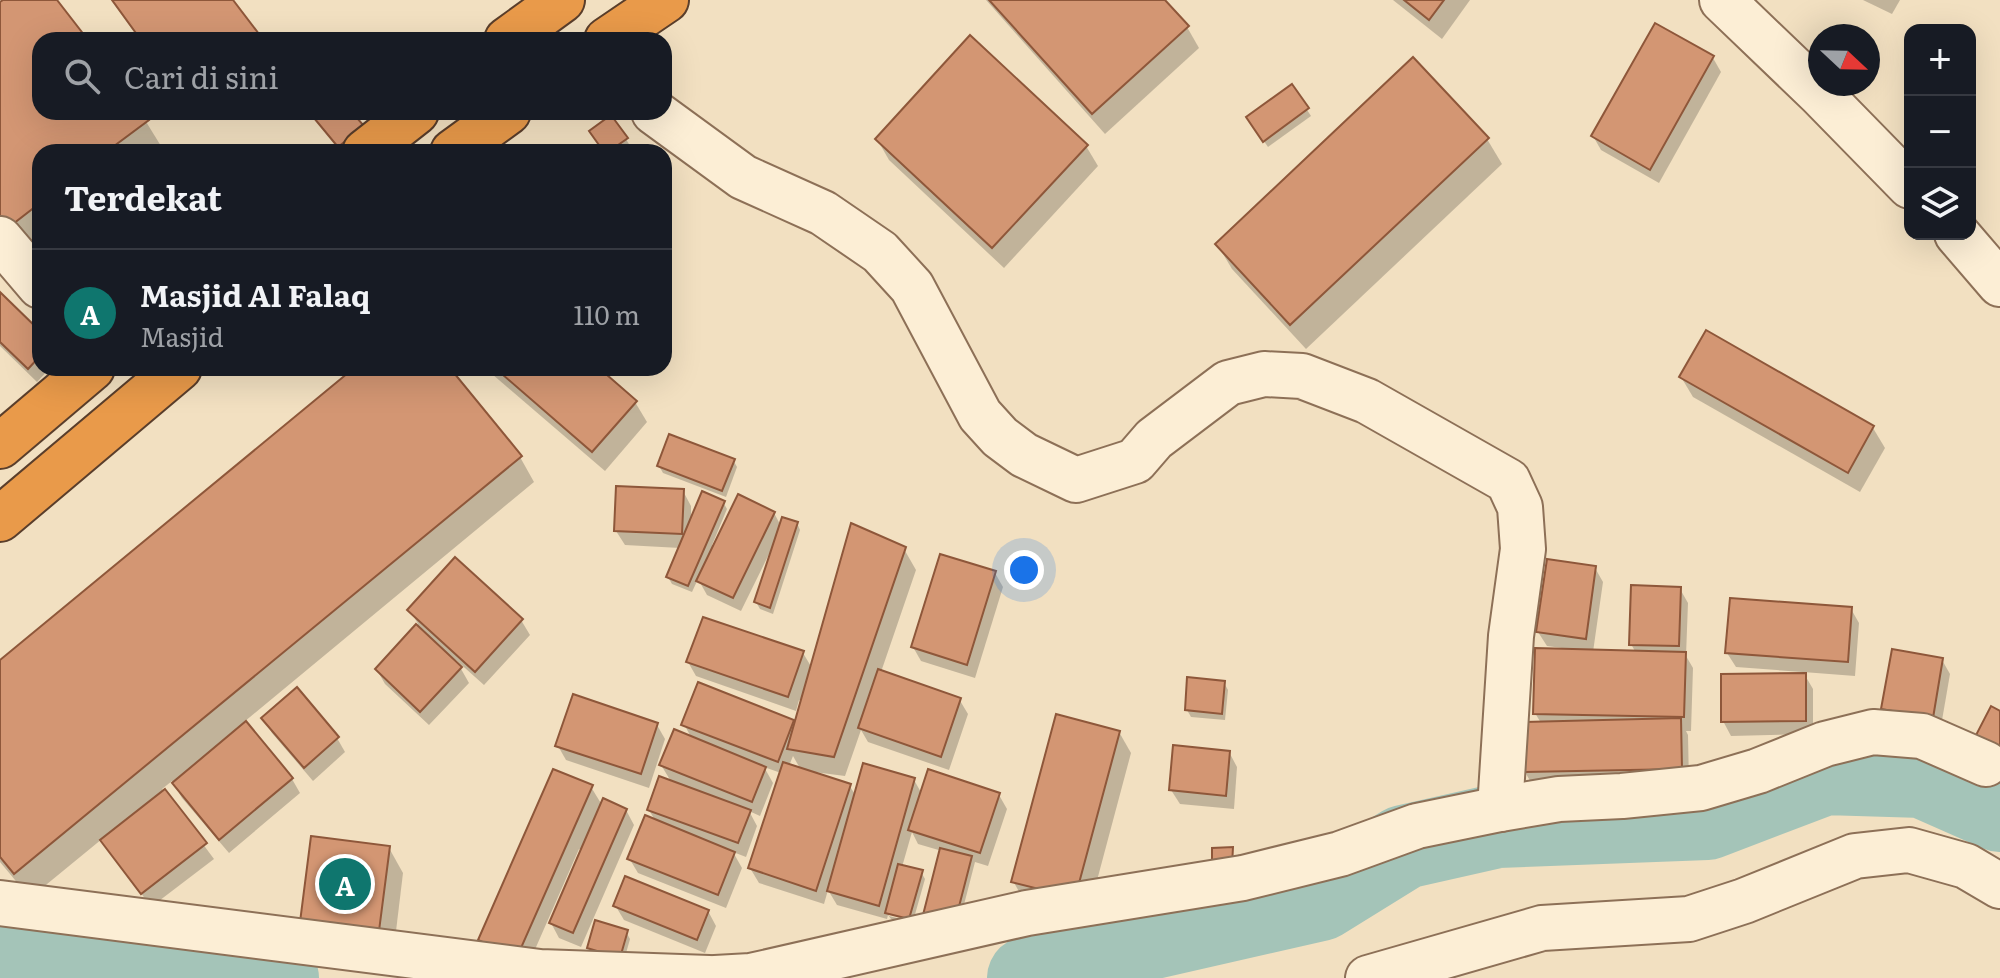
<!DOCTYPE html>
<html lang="id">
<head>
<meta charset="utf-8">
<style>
  body { margin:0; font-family:Literata,serif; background:#242831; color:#f1f3f6 }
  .controls { position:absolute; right:24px; top:24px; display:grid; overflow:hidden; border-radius:16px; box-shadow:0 8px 32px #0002 }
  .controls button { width:72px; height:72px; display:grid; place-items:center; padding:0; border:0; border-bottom:2px solid #363941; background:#171b24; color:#f1f3f6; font:40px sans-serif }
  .compass { position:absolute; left:1808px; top:24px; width:72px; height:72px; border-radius:50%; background:#171b24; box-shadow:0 8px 32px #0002; rotate:112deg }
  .you { position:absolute; left:1024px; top:570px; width:28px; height:28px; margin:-20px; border:6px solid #fff; border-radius:50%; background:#1a73e8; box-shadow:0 0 0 12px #1a73e833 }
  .badge { display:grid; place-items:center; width:52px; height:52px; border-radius:50%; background:#0f766e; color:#fff; font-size:26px; font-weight:700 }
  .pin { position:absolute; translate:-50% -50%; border:4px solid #fff; box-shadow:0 2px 8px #0006 }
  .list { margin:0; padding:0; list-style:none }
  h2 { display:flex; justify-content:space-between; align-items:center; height:104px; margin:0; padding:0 32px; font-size:34px }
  h2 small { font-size:26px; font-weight:400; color:#9ea1a6 }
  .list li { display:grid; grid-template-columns:52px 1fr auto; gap:24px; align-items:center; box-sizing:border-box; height:128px; padding:0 32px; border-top:2px solid #363941 }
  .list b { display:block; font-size:30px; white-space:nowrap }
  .list p { margin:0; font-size:26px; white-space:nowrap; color:#9ea1a6 }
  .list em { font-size:26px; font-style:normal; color:#9ea1a6 }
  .icon { flex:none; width:44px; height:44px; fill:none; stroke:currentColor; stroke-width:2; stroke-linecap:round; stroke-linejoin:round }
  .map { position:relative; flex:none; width:2000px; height:978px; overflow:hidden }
  .search { position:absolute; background:#171b24; box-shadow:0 8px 32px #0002; left:32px; top:32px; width:640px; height:88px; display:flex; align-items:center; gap:20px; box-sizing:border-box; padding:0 28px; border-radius:24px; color:#9ea1a6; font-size:30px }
  .panel { position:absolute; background:#171b24; box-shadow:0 8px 32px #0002; left:32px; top:144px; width:640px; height:232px; border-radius:24px }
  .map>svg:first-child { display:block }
</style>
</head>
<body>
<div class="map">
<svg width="2000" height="978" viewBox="0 0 2000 978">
  <rect width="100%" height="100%" fill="#f2e0c1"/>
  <g fill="#0003" fill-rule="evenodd">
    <polygon points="6,0 55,0 85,40 40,40 40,112 140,112 161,146 153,152 40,152 40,239 25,251 0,218 0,5"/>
    <polygon points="111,0 231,0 260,40 140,40"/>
    <polygon points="986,0 1162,0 1187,27 1199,48 1105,134"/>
    <polygon points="1393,0 1470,0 1442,39"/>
    <polygon points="1863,0 1900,0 1892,14"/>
    <polygon points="1713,58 1721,72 1659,183 1601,150 1593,136"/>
    <polygon points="1292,87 1311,116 1268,147 1252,124"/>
    <polygon points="310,112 350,112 366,134 342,152"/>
    <polygon points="626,139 630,146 621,152 605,152"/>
    <polygon points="877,139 1086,146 1098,166 1004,268 889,160"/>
    <polygon points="1487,139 1502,164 1306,349 1232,269 1217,244"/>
    <polygon points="0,295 40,334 40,368 50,368 37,382 0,346"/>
    <polygon points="357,368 447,368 520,457 534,482 244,722 292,779 300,793 229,853 182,798 172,781 162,789 214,859 151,907 102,839 30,898 0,862 0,663"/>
    <polygon points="485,368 596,368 635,402 647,422 605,471"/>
    <polygon points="1681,377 1873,428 1885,448 1860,492 1693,397"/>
    <polygon points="733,460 737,467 726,497 663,473 659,466"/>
    <polygon points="683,491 691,506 691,522 723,502 727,509 712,545 715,547 774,513 781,526 797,523 800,530 773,614 760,609 756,602 772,553 770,552 741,611 707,595 698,579 692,592 672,584 668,577 680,548 625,545 616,531"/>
    <path d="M904 549 916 570 881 672 959 699 968 714 949 770 868 742 861 730 845 776 814 772 813 774 849 785 856 796 914 780 922 794 999 795 1007 809 988 866 975 862 958 928 942 851 918 844 912 832 902 867 921 872 925 879 914 918 889 912V916L913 922 912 925 891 919 888 915 887 919 837 905 828 890 824 904 759 883 750 868 781 773 764 767 773 783 760 816 749 811 757 826 746 857 733 852 742 868 726 908 638 873 629 858 656 822 649 810 672 783 661 765 692 739 684 724 792 722 795 727 802 701 799 700 796 711 696 676 688 662 803 653 812 668ZM793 756 801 770 789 766Z"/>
    <polygon points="1595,568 1603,582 1593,652 1636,653 1631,644 1680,589 1688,603 1686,656 1693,668 1691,731 1686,731 1688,735 1689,783 1533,786 1525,772 1541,723 1535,713 1561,651 1562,648 1547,646 1538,632"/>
    <polygon points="995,573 1003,587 975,678 921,661 913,647"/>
    <polygon points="1851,609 1859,623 1855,676 1803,672 1813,689 1813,734 1731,736 1723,721 1802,675 1802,672 1736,667 1727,653"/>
    <polygon points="410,610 521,620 530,635 484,685 456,660 469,683 429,725 385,684 377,670 418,624"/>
    <polygon points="1942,660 1950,674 1940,732 1892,723 1883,709"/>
    <polygon points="1224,683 1228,690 1225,720 1191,717 1187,710"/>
    <polygon points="264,719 337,738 345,752 313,781 272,733"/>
    <polygon points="657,725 665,739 649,788 566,760 558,746"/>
    <polygon points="1119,732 1131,753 1087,918 1025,902 1013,881"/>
    <polygon points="1229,752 1237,767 1234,809 1180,804 1171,790"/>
    <polygon points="591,787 602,805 626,810 634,825 581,947 559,938 551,923 582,850 579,849 526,970 488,954 480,940"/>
    <polygon points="389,848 403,873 393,956 317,946"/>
    <polygon points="615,905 708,911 716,926 705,953 624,920"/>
    <polygon points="626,932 630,939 623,964 593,955 589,948"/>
  </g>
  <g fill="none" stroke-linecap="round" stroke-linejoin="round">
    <g stroke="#a4c4b8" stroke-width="84">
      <polyline points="0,939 58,940 212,969 277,978"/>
      <polyline points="1029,978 1114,946 1320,899 1404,847 1497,826 1707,818 1825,773 1923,776 2000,810"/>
    </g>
  </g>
  <g fill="#d39673" stroke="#8e573a" stroke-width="2">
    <polygon points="3,0 57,0 88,40 40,40 40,112 143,112 149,120 106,152 40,152 40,203 9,227 0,215 0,2"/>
    <polygon points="112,0 233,0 259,34 251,40 141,40"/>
    <polygon points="989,0 1165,0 1189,26 1092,114"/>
    <polygon points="1404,0 1444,0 1429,20"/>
    <polygon points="1655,23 1714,56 1650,170 1591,136"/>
    <polygon points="970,35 1088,145 992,248 875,139"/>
    <polygon points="1413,57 1489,138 1290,325 1215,244"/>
    <polygon points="1292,84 1309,108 1263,142 1246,117"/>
    <polygon points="309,112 352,112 364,126 338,147"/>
    <polygon points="611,115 628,138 608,152 604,152 589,131"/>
    <polygon points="0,292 40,331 40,356 28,369 0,342"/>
    <polygon points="1706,330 1874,426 1848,473 1679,377"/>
    <polygon points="354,368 450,368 522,456 14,874 0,857 0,660"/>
    <polygon points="495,368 599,368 637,401 592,452"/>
    <polygon points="669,434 735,459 722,491 657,466"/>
    <polygon points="616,486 684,489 682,534 614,531"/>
    <polygon points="702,491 725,501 688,586 666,577"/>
    <polygon points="738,494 775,512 733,598 696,581"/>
    <polygon points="782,517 798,522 770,608 754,602"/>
    <polygon points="851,523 906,547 834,757 787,749"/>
    <polygon points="940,554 996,571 967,665 911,647"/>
    <polygon points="455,557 523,619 475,672 407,610"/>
    <polygon points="1547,559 1596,566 1586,639 1536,632"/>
    <polygon points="1631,585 1681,587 1679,646 1629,645"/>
    <polygon points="1730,598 1852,607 1848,662 1725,653"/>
    <polygon points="703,617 804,651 788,697 686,662"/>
    <polygon points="416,624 462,667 420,712 375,669"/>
    <polygon points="1535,648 1686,652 1684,717 1533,714"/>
    <polygon points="1892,649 1943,658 1933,718 1881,709"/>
    <polygon points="878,669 961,698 941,757 858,728"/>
    <polygon points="1806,673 1806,721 1721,722 1721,674"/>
    <polygon points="1187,677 1225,681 1222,714 1185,710"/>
    <polygon points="698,682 794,720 778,762 681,725"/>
    <polygon points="297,687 339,737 304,768 261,718"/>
    <polygon points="573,694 658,723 641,774 555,746"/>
    <polygon points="1991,706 2000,711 2000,751 1975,737"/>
    <polygon points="1056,714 1120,731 1075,898 1011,882"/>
    <polygon points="1681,718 1682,769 1523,772 1522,722"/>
    <polygon points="246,721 293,778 219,840 172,783"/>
    <polygon points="674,729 766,767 752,802 659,765"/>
    <polygon points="1173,745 1230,751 1226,796 1169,790"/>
    <polygon points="783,762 851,784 816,891 748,868"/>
    <polygon points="863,763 915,778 879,906 827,891"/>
    <polygon points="553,769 593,785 517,957 478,940"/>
    <polygon points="928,769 1000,793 980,853 908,830"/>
    <polygon points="659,776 751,810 738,843 647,810"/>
    <polygon points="165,789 207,843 141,894 100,840"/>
    <polygon points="603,798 627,809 573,933 549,923"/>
    <polygon points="645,815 735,852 718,895 627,859"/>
    <polygon points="311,836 390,846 379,931 300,922"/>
    <polygon points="1233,847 1232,866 1212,865 1212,848"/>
    <polygon points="940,848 972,856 955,922 923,915"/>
    <polygon points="898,864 923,870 909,919 885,913"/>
    <polygon points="625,876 709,910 697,940 613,906"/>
    <polygon points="595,920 628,930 620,958 587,948"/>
  </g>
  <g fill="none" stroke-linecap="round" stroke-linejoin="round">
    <defs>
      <g id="minor">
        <polyline points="1722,0 1820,94 1910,186"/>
        <polyline points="654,112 743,177 823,213 880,252 912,287 980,415 1000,437 1024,455 1076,480 1135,461 1154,439 1228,383 1264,374 1302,376 1367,401 1508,481 1520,507 1523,549 1511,636 1500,809"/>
        <polyline points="1957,234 2000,284"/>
        <polyline points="0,239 40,286"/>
        <polyline points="0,903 540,972 709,978"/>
        <polyline points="715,978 751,976 1027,913 1243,878 1340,854 1417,826 1500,809 1559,799 1622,796 1701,788 1758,771 1825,744 1873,732 1922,736 1986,764"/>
        <polyline points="1368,978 1542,928 1689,919 1744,901 1855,856 1909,850 1966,866 2000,886"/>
      </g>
      <g id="highway">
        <polyline points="507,40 562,0"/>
        <polyline points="607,40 666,0"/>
        <polyline points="365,152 416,112"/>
        <polyline points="453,152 508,112"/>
        <polyline points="0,446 92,368"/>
        <polyline points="0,519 179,368"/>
      </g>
    </defs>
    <use href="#minor" stroke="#8d7057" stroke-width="48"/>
    <use href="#highway" stroke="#5a3e2b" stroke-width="48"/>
    <use href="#minor" stroke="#fceed5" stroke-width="44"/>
    <use href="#highway" stroke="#e99a4a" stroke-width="44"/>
  </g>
</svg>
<div class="controls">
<button>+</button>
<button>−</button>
<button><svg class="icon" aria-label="layers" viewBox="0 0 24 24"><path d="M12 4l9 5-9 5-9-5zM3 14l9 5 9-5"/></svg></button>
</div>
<svg class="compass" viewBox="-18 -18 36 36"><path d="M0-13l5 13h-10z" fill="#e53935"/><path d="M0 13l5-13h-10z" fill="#9ea1a6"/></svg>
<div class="you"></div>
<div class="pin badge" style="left:345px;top:884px">A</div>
<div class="search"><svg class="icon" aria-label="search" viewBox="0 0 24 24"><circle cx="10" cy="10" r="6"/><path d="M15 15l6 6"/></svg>Cari di sini</div>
<section class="panel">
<h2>Terdekat<small></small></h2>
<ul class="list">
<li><span class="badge">A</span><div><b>Masjid Al Falaq</b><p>Masjid</p></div><em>110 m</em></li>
</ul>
</section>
</div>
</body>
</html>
